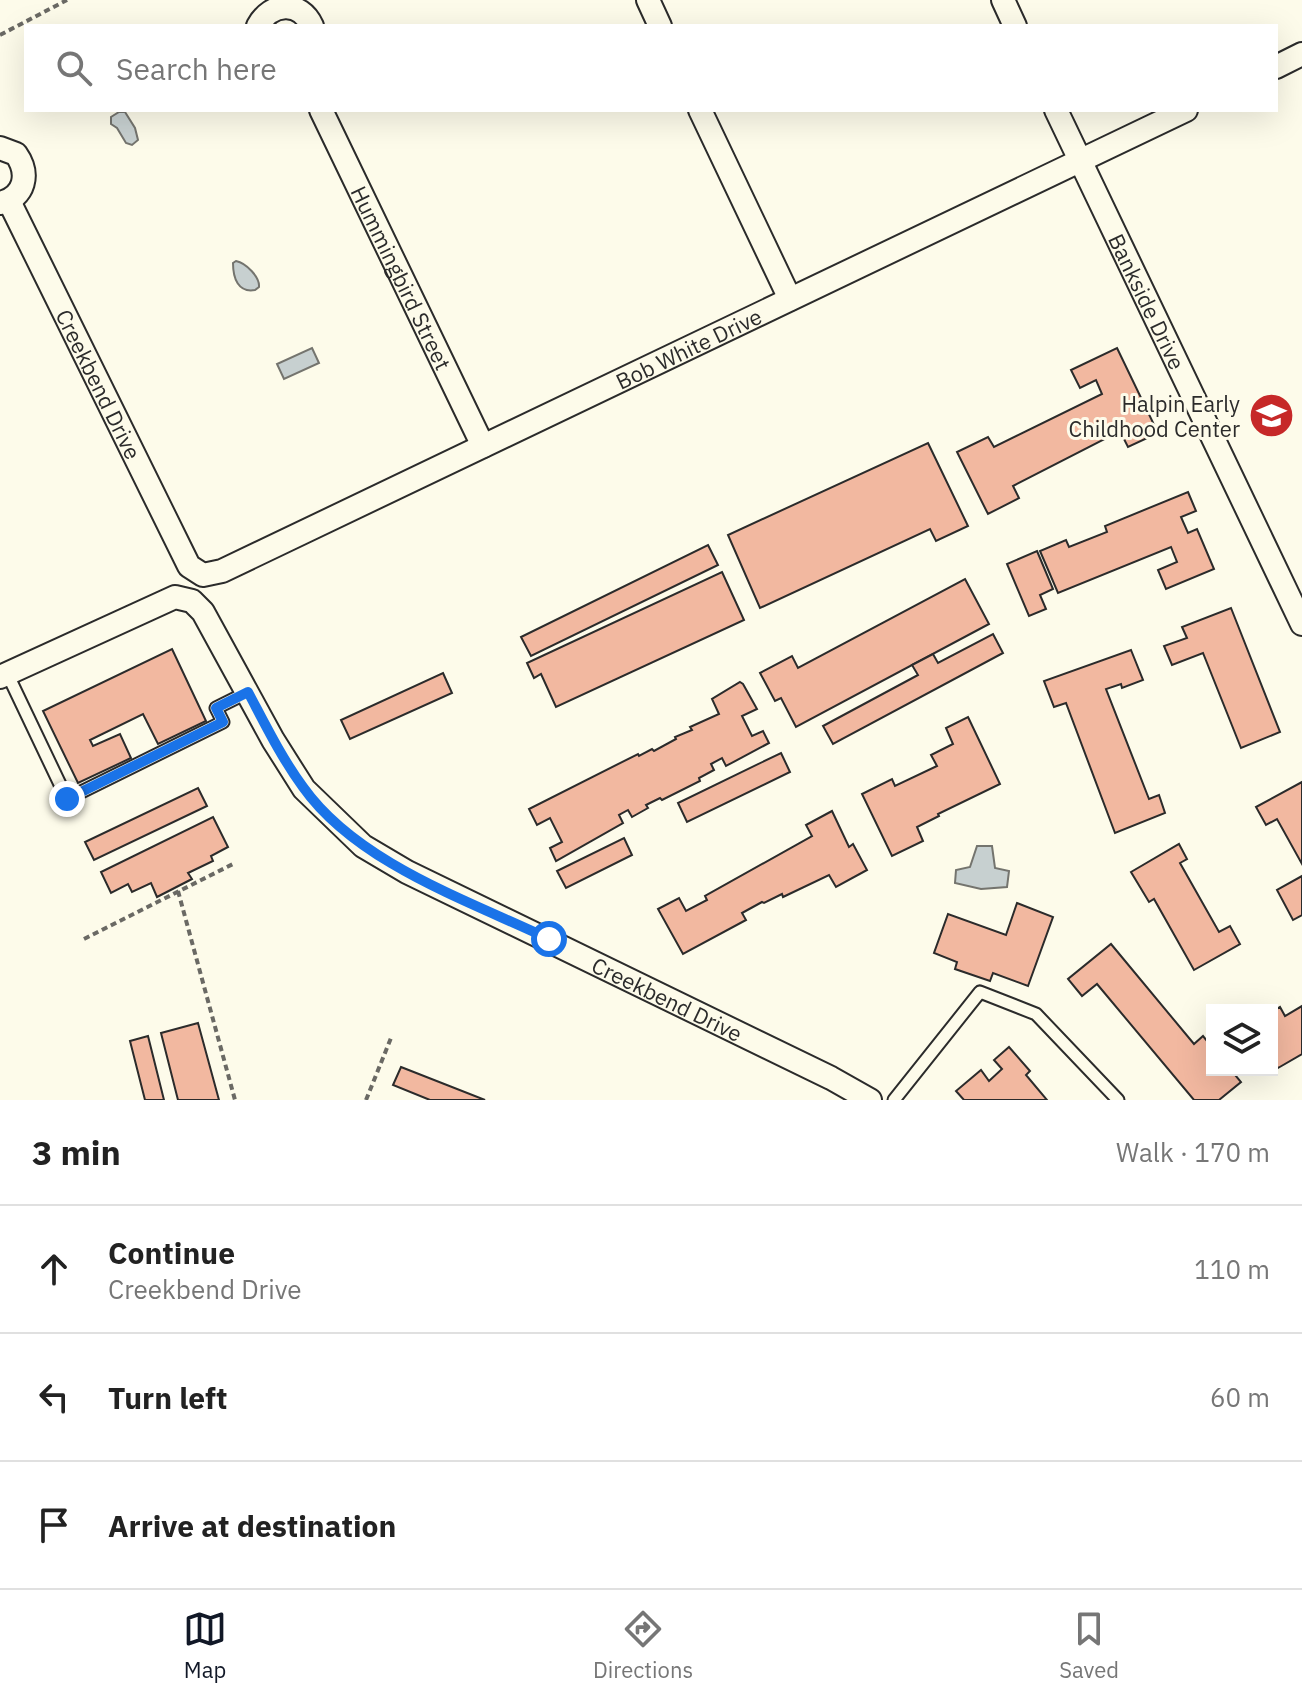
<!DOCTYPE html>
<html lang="en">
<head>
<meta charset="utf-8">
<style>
  body { margin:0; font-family:"IBM Plex Sans",sans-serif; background:#f2f2f2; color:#222 }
  .controls { position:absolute; right:24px; bottom:24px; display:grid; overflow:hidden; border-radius:0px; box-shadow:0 8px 32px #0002 }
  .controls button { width:72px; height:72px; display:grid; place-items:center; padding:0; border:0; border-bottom:2px solid #e0e0e0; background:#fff; color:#222; font:40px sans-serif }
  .stop { position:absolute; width:24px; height:24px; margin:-18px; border:6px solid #1a73e8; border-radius:50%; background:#fff }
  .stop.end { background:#1a73e8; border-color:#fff; box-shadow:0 2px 8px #0008 }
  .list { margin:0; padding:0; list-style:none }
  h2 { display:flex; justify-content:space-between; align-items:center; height:104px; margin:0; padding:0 32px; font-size:34px }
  h2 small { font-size:26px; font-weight:400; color:#767676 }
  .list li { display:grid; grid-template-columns:52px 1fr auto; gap:24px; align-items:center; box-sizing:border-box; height:128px; padding:0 32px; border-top:2px solid #e0e0e0 }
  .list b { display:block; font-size:30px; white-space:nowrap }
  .list p { margin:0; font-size:26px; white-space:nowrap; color:#767676 }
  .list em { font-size:26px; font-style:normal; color:#767676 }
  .icon { flex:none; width:44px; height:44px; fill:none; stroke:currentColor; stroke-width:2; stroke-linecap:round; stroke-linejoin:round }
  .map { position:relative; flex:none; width:1302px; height:1100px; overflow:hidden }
  .search { position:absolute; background:#fff; box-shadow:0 8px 32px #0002; left:24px; right:24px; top:24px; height:88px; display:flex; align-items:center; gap:20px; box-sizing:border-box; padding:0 28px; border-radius:0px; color:#767676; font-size:30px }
  .sheet { height:488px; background:#fff }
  nav { display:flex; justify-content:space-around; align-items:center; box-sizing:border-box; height:112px; border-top:2px solid #e0e0e0; background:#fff; font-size:22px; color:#767676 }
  nav a { display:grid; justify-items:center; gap:4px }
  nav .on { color:#111827 }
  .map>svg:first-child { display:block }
</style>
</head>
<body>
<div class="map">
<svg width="1302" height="1100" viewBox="0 0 1302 1100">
  <rect width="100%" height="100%" fill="#fdfbea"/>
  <g fill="#c7d0d0" stroke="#74746e" stroke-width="2">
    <polygon points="119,112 125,112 135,128 138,140 132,145 126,143 117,128 111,124 111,117"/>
    <path d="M236 261C246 263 260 277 259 287L255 290C238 293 233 278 233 263Z"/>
    <polygon points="312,348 319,363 284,379 277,364"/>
    <polygon points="977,846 992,846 995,868 1009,871 1007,887 981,889 955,883 956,870 970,867"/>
  </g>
  <g fill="#f2b8a0" stroke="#2b2b2b" stroke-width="2">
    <polygon points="1117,348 1158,433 1128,447 1120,431 1013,486 1019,498 988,514 957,452 988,437 994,447 1102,394 1096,380 1080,388 1071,370"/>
    <polygon points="928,443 968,526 936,541 930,529 760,608 728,535"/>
    <polygon points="1188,492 1196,511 1181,517 1188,533 1197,529 1214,569 1166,589 1158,570 1177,562 1171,547 1058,593 1040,551 1066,540 1069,547 1107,532 1105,526"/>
    <polygon points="708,545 718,565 531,656 521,637"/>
    <polygon points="1037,551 1053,589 1040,595 1046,609 1029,616 1007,564"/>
    <polygon points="722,572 744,620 556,707 541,674 534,678 527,663"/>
    <polygon points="965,579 989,624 796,727 781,698 775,701 760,673 792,656 798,668"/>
    <polygon points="1231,608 1280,732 1241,748 1203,653 1172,665 1164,646 1187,638 1182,627"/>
    <polygon points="993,634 1003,653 833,744 823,726 918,675 912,665 933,654 938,663"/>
    <polygon points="172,649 206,721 158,744 143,714 90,740 93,746 120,734 131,758 78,783 43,711"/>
    <polygon points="1131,650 1143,680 1122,688 1121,684 1106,689 1149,799 1159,795 1165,813 1115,833 1066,703 1054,707 1044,681"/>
    <polygon points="443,673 452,693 350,739 341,720"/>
    <polygon points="740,682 743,684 757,709 742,716 752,736 763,731 769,743 726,766 722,758 711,764 714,770 699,778 700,781 662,800 660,798 646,805 648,808 632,817 628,810 619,815 623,823 556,861 550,848 562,842 550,818 537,825 529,809 638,754 639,756 652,749 654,751 676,739 675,737 692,730 690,727 719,714 712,699"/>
    <polygon points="968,717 1000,784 938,814 939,816 917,827 923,841 892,856 862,794 892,779 895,786 937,766 931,755 953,744 946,728"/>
    <polygon points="781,753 790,772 687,822 678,803"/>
    <polygon points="1302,782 1302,864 1277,819 1266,825 1256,807"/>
    <polygon points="198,788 207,806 94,860 85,842"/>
    <polygon points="832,811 849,847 853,844 867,870 836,887 829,875 783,897 782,894 764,903 762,902 742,913 746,920 683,954 658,909 679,898 686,911 707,900 705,896 812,836 806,825"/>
    <polygon points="213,817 228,847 211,856 213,861 188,873 192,879 157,897 151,883 132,892 128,884 111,893 101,872"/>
    <polygon points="624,838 632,855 566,888 557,871"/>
    <polygon points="1179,844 1187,859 1180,863 1219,932 1230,926 1240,944 1194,970 1154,899 1149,902 1131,872"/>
    <polygon points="1302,876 1302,915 1293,920 1277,890"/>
    <polygon points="1017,903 1053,917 1028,986 993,973 990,981 955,969 957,962 934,953 948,914 1006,935"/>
    <polygon points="1111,944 1194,1044 1203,1036 1212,1047 1212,1070 1231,1070 1241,1082 1219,1100 1194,1100 1097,984 1082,996 1068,979"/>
    <polygon points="1302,1006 1302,1054 1278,1068 1272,1058 1272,1012 1280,1007 1285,1016"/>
    <polygon points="198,1023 219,1100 178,1100 161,1033"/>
    <polygon points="148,1036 164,1100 145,1100 130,1041"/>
    <polygon points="1009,1047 1030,1071 1026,1075 1047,1100 964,1100 956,1091 981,1070 989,1081 1002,1069 994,1060"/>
    <polygon points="401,1067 485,1100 430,1100 393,1085"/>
  </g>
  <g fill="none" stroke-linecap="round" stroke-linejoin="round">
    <defs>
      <g id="lane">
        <polyline points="7,673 67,799 223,722 216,708 248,692"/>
        <polyline points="894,1100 980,992 1036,1014 1118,1100"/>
      </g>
      <g id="street">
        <polyline points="648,0 660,26"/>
        <polyline points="1003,0 1015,26"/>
        <path d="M258 26C271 2 300 0 312 26"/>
        <polyline points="1276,67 1302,54"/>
        <path id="s1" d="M321 110 483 446"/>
        <polyline points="700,110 790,299"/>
        <path id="s2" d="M1056 110 1302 624"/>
        <path d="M0 148 16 154C30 174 25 197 0 203"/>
        <path id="s3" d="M9 201 189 566 203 575 222 571 1186 110"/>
        <path id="s4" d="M0 677 175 597 192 601 203 612 273 740 304 789 363 846 407 872 831 1078 870 1100"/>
      </g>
    </defs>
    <use href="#lane" stroke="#2b2b2b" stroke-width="15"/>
    <use href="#street" stroke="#2b2b2b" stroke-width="26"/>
    <g stroke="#6a6964" stroke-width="4" stroke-dasharray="6 4" stroke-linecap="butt">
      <polyline points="0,35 67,0"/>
      <polyline points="178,891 235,1100"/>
      <polyline points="84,939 235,863"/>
      <polyline points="366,1100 391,1038"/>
    </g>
    <use href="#lane" stroke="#fdfbea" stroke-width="11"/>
    <use href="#street" stroke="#fdfbea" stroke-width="22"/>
  </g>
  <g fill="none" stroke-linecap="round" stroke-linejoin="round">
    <path stroke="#1a73e8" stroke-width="10" d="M67 799 223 722 216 708 248 692C265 724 281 757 303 787 357 863 467 900 549 939"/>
  </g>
  <defs>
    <symbol id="school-disc" viewBox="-11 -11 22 22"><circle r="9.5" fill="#c62828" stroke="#fdfbea"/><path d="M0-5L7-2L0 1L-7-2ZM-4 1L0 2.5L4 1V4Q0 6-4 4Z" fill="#fff"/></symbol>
  </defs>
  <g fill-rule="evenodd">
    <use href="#school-disc" x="1246" y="390" width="51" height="51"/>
  </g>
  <g text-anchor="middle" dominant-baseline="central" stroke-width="6" stroke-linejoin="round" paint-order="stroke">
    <g font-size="22" fill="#2b2b2b" stroke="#fdfbea">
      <text stroke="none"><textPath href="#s1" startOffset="186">Hummingbird Street</textPath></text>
      <text stroke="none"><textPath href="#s2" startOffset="212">Bankside Drive</textPath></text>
      <text stroke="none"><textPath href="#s3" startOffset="960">Bob White Drive</textPath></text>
      <text stroke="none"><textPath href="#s3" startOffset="204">Creekbend Drive</textPath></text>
      <text stroke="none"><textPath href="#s4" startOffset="852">Creekbend Drive</textPath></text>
    </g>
    <g font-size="22" fill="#2b2b2b" stroke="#fdfbea" text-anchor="end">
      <text x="1240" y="403">Halpin Early<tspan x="1240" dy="25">Childhood Center</tspan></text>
    </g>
  </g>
</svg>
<div class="controls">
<button><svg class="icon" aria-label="layers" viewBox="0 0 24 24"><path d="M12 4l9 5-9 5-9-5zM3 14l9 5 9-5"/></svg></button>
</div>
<div class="stop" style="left:549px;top:939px"></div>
<div class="stop end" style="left:67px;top:799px"></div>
<div class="search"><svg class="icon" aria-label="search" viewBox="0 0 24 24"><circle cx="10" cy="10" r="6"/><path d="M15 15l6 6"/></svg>Search here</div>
</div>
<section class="sheet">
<h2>3 min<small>Walk · 170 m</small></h2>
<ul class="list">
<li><svg class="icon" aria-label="ahead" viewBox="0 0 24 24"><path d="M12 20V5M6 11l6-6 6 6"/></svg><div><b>Continue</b><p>Creekbend Drive</p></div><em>110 m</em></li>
<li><svg class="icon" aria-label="left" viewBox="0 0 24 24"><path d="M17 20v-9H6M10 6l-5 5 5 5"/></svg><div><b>Turn left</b></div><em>60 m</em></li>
<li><svg class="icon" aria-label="arrive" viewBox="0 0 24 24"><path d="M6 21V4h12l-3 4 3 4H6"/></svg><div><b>Arrive at destination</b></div></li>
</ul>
</section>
<nav>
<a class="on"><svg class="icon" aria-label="map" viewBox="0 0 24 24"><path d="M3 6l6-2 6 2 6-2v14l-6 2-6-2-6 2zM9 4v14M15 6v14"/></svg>Map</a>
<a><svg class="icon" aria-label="directions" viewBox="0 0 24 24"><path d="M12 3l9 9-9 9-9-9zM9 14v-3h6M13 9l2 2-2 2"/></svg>Directions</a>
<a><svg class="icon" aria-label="saved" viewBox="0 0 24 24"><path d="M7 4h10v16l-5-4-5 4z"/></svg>Saved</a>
</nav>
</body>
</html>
